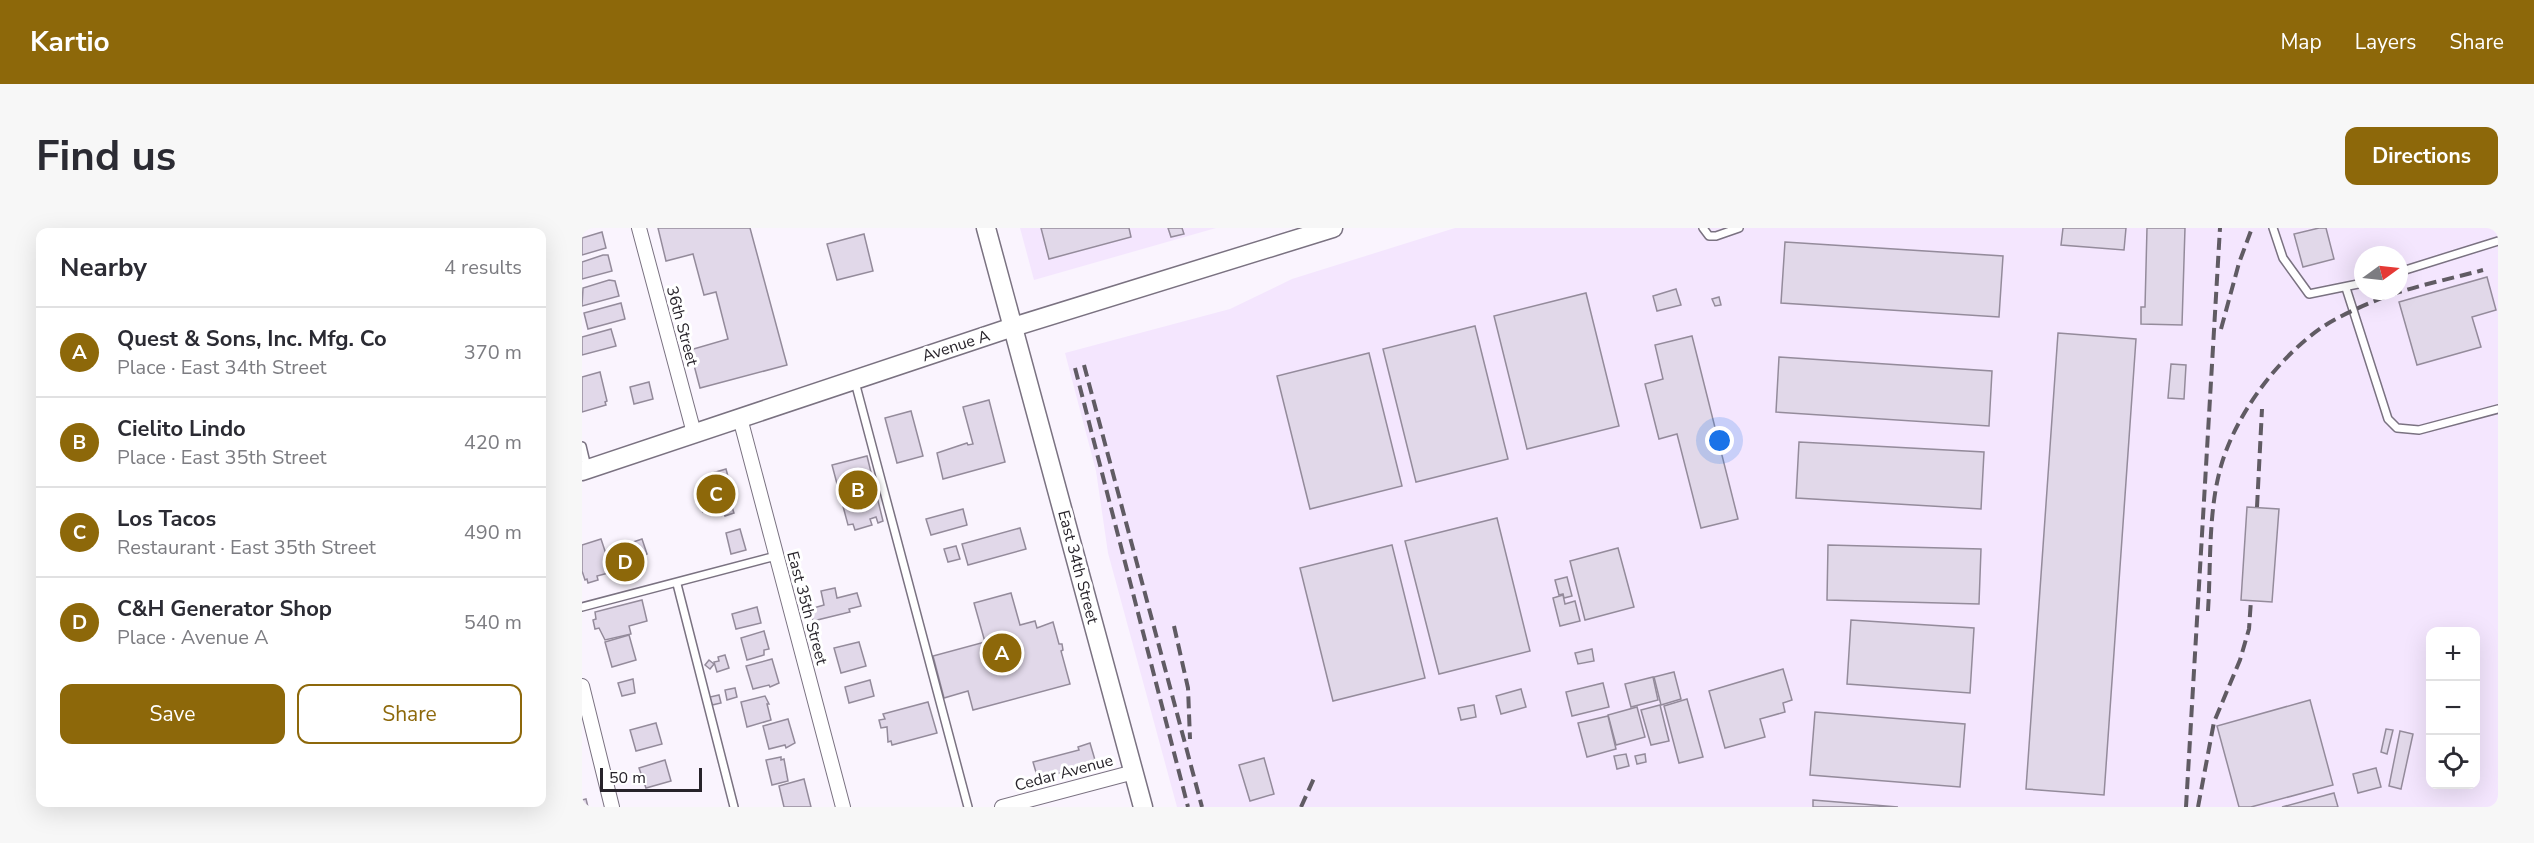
<!DOCTYPE html>
<html lang="en">
<head>
<meta charset="utf-8">
<style>
  body { margin:0; font-family:"Nunito Sans",sans-serif; background:#f7f7f7; color:#2b2b33 }
  .controls { position:absolute; right:18px; bottom:18px; display:grid; overflow:hidden; border-radius:12px; box-shadow:0 6px 24px #0002 }
  .controls button { width:54px; height:54px; display:grid; place-items:center; padding:0; border:0; border-bottom:2px solid #e1e1e2; background:#fff; color:#2b2b33; font:30px sans-serif }
  .compass { position:absolute; left:1772px; top:18px; width:54px; height:54px; border-radius:50%; background:#fff; box-shadow:0 6px 24px #0002; rotate:75deg }
  .scale { position:absolute; left:18px; bottom:15px; width:102px; box-sizing:border-box; padding-left:6px; border:3px solid #27232a; border-top:0; font-size:16px; line-height:21px; white-space:nowrap; color:#27232a; -webkit-text-stroke:4px #fff; paint-order:stroke }
  .you { position:absolute; left:1138px; top:213px; width:21px; height:21px; margin:-15px; border:4px solid #fff; border-radius:50%; background:#1a73e8; box-shadow:0 0 0 9px #1a73e833 }
  .badge { display:grid; place-items:center; width:39px; height:39px; border-radius:50%; background:#8d680a; color:#fff; font-size:20px; font-weight:700 }
  .pin { position:absolute; translate:-50% -50%; border:3px solid #fff; box-shadow:0 2px 6px #0006 }
  .list { margin:0; padding:0; list-style:none }
  h2 { display:flex; justify-content:space-between; align-items:center; height:78px; margin:0; padding:0 24px; font-size:26px }
  h2 small { font-size:20px; font-weight:400; color:#7c7c81 }
  .list li { display:grid; grid-template-columns:39px 1fr auto; gap:18px; align-items:center; box-sizing:border-box; height:90px; padding:0 24px; border-top:2px solid #e1e1e2 }
  .list b { display:block; font-size:22px; white-space:nowrap }
  .list p { margin:0; font-size:20px; white-space:nowrap; color:#7c7c81 }
  .list em { font-size:20px; font-style:normal; color:#7c7c81 }
  .actions { display:flex; gap:12px; padding:18px 24px }
  .actions a { flex:1; padding:14px 0; border:2px solid #8d680a; border-radius:12px; text-align:center; font-size:21px; color:#8d680a }
  .actions .main { background:#8d680a; color:#fff }
  .icon { flex:none; width:33px; height:33px; fill:none; stroke:currentColor; stroke-width:2; stroke-linecap:round; stroke-linejoin:round }
  .map { position:relative; flex:none; width:1916px; height:579px; overflow:hidden; border-radius:12px }
  header { display:flex; align-items:center; gap:36px; box-sizing:border-box; height:84px; padding:0 30px; background:#8d680a; color:#fff }
  header strong { font-size:28px }
  nav { display:flex; gap:33px; margin-inline-start:auto; font-size:21px }
  .intro { display:flex; align-items:center; justify-content:space-between; box-sizing:border-box; height:144px; padding:0 36px }
  h1 { margin:0; font-size:42px }
  .button { padding:15px 27px; border-radius:12px; background:#8d680a; color:#fff; font-size:21px; font-weight:700 }
  main { display:flex; gap:36px; padding:0 36px }
  aside { flex:1; background:#fff; border-radius:12px; box-shadow:0 6px 24px #0002 }
  .map>svg:first-child { display:block }
</style>
</head>
<body>
<header>
<strong>Kartio</strong>
<nav><a>Map</a><a>Layers</a><a>Share</a></nav>
</header>
<div class="intro"><h1>Find us</h1><a class="button">Directions</a></div>
<main>
<aside>
<h2>Nearby<small>4 results</small></h2>
<ul class="list">
<li><span class="badge">A</span><div><b>Quest &amp; Sons, Inc. Mfg. Co</b><p>Place · East 34th Street</p></div><em>370 m</em></li>
<li><span class="badge">B</span><div><b>Cielito Lindo</b><p>Place · East 35th Street</p></div><em>420 m</em></li>
<li><span class="badge">C</span><div><b>Los Tacos</b><p>Restaurant · East 35th Street</p></div><em>490 m</em></li>
<li><span class="badge">D</span><div><b>C&amp;H Generator Shop</b><p>Place · Avenue A</p></div><em>540 m</em></li>
</ul>
<div class="actions"><a class="main">Save</a><a>Share</a></div>
</aside>
<div class="map">
<svg width="1916" height="579" viewBox="0 0 1916 579">
  <rect width="100%" height="100%" fill="#faf4fe"/>
  <g fill="#f4e6fe" fill-rule="evenodd">
    <polygon points="438,0 634,0 452,52"/>
    <path d="M873 0H1916V579H595L526 325 514 243 483 125 648 81 710 51ZM1781 27H1817V63H1781ZM1848 404H1894V556H1848Z"/>
  </g>
  <g fill="#e1d8e9" stroke="#948b9b" stroke-width="1.5">
    <polygon points="76,0 168,0 205,137 118,160 108,122 146,111 134,64 122,67 111,26 84,33"/>
    <polygon points="459,0 547,0 549,9 467,31"/>
    <polygon points="586,0 600,0 602,6 589,9"/>
    <polygon points="1481,0 1544,0 1542,22 1479,17"/>
    <polygon points="1565,0 1603,0 1600,97 1559,96 1559,79 1563,79"/>
    <polygon points="1737,0 1744,0 1752,31 1721,39 1712,6"/>
    <polygon points="20,4 24,20 0,27 0,10"/>
    <polygon points="282,6 291,43 255,52 245,16"/>
    <polygon points="1203,14 1421,28 1417,89 1199,75"/>
    <polygon points="21,27 26,27 30,43 0,51 0,34"/>
    <polygon points="1905,49 1914,82 1890,89 1899,119 1835,137 1817,74"/>
    <polygon points="27,52 33,53 37,68 0,78 1,60"/>
    <polygon points="1094,61 1099,77 1075,83 1071,68"/>
    <polygon points="1004,65 1037,198 945,221 912,88"/>
    <polygon points="1137,69 1139,77 1133,78 1130,71"/>
    <polygon points="39,75 43,91 6,101 2,85"/>
    <polygon points="893,98 926,231 834,254 801,121"/>
    <polygon points="29,101 34,118 0,127 0,109"/>
    <polygon points="1476,105 1554,111 1522,567 1444,561"/>
    <polygon points="1110,108 1156,291 1119,300 1095,206 1077,211 1063,156 1081,151 1073,117"/>
    <polygon points="787,125 820,258 728,281 695,148"/>
    <polygon points="1197,129 1410,143 1407,198 1194,184"/>
    <polygon points="1589,136 1604,137 1602,171 1586,170"/>
    <polygon points="18,144 25,173 23,174 24,177 0,184 0,149"/>
    <polygon points="67,154 71,171 52,176 48,159"/>
    <polygon points="407,172 423,234 361,251 355,225 385,215 386,217 391,216 381,179"/>
    <polygon points="329,183 341,228 315,235 303,190"/>
    <polygon points="1217,214 1402,224 1399,281 1214,270"/>
    <polygon points="285,228 301,293 296,295 294,289 288,291 290,297 273,302 271,296 266,297 250,237"/>
    <polygon points="144,241 153,275 149,276 152,285 143,288 140,279 121,284 114,258 130,253 127,246"/>
    <polygon points="1665,279 1697,281 1690,374 1659,372"/>
    <polygon points="381,281 385,297 349,307 344,291"/>
    <polygon points="915,290 948,423 857,446 823,313"/>
    <polygon points="438,300 444,321 386,337 380,316"/>
    <polygon points="158,301 164,322 149,326 144,305"/>
    <polygon points="19,311 30,344 15,348 16,352 6,355 5,351 3,352 0,343 0,317"/>
    <polygon points="60,311 65,326 56,329 61,343 36,352 25,323"/>
    <polygon points="810,317 843,450 751,473 718,340"/>
    <polygon points="1246,317 1399,321 1397,376 1245,372"/>
    <polygon points="374,318 378,331 366,334 362,321"/>
    <polygon points="1036,320 1052,379 1003,392 988,333"/>
    <polygon points="985,349 990,368 982,370 981,366 977,367 973,352"/>
    <polygon points="253,360 255,370 275,365 279,378 267,381 268,384 231,393 228,381 242,377 239,363"/>
    <polygon points="429,365 438,397 453,393 455,400 471,394 477,416 480,416 481,422 479,423 488,456 391,482 386,463 362,470 351,428 403,414 392,375"/>
    <polygon points="981,367 983,376 993,373 998,393 978,398 971,370"/>
    <polygon points="60,372 65,393 47,398 49,406 23,412 17,400 13,401 11,392 14,391 13,384"/>
    <polygon points="175,379 179,395 154,401 150,386"/>
    <polygon points="1269,392 1392,400 1388,465 1265,456"/>
    <polygon points="182,403 187,421 182,422 182,427 165,432 159,410"/>
    <polygon points="47,407 54,432 30,439 23,414"/>
    <polygon points="277,414 284,438 259,445 252,420"/>
    <polygon points="1010,421 1012,433 996,436 993,425"/>
    <polygon points="143,427 147,440 135,444 132,434 137,433 136,429"/>
    <polygon points="190,431 197,455 188,459 187,457 171,461 164,438"/>
    <polygon points="127,432 132,436 128,441 123,437"/>
    <polygon points="1201,441 1210,472 1201,475 1203,484 1178,491 1183,509 1143,520 1127,463"/>
    <polygon points="1092,444 1099,471 1079,477 1072,449"/>
    <polygon points="1071,449 1076,472 1049,479 1043,456"/>
    <polygon points="51,451 53,465 40,468 36,455"/>
    <polygon points="288,452 292,468 267,475 263,459"/>
    <polygon points="1021,455 1027,479 990,488 984,464"/>
    <polygon points="153,460 155,469 145,472 143,462"/>
    <polygon points="939,461 944,479 919,486 914,468"/>
    <polygon points="137,467 139,475 130,477 128,469"/>
    <polygon points="183,468 187,476 185,476 189,492 165,499 159,474"/>
    <polygon points="1105,471 1121,529 1097,535 1082,478"/>
    <polygon points="1728,472 1751,557 1669,579 1657,579 1635,498"/>
    <polygon points="346,474 355,505 310,517 309,513 306,514 305,499 299,500 297,492 303,491 301,486"/>
    <polygon points="892,477 894,489 879,492 876,480"/>
    <polygon points="1078,477 1087,513 1069,517 1059,482"/>
    <polygon points="1055,479 1063,509 1034,517 1026,487"/>
    <polygon points="1233,484 1383,496 1378,559 1228,547"/>
    <polygon points="1026,488 1034,521 1005,529 996,495"/>
    <polygon points="206,491 213,515 204,520 203,517 187,521 181,498"/>
    <polygon points="74,495 80,516 54,523 48,502"/>
    <polygon points="1804,501 1811,502 1805,526 1799,524"/>
    <polygon points="1818,503 1831,506 1819,561 1807,558"/>
    <polygon points="508,515 513,532 502,535 503,538 456,551 451,534 497,522 496,519"/>
    <polygon points="1044,526 1047,538 1035,541 1032,528"/>
    <polygon points="1063,526 1064,534 1055,536 1053,528"/>
    <polygon points="199,529 199,532 202,531 206,553 190,557 184,532"/>
    <polygon points="682,530 692,566 668,573 657,537"/>
    <polygon points="83,532 89,553 64,560 57,540"/>
    <polygon points="1794,540 1799,559 1776,565 1771,546"/>
    <polygon points="222,551 229,579 202,579 197,558"/>
    <polygon points="1752,565 1756,579 1700,579"/>
    <polygon points="4,571 6,579 0,579 0,572"/>
    <polygon points="1231,572 1316,579 1231,579"/>
  </g>
  <g fill="none" stroke-linecap="round" stroke-linejoin="round">
    <defs>
      <g id="service">
        <polyline points="1121,0 1127,8 1134,8 1157,0"/>
        <polyline points="1691,0 1701,30 1727,66 1781,55"/>
        <polyline points="1817,44 1916,13"/>
        <polyline points="1764,60 1806,191 1815,200 1837,202 1916,181"/>
        <polyline points="273,154 386,579"/>
        <polyline points="0,218 5,239"/>
        <polyline points="95,356 152,579"/>
        <polyline points="0,379 194,328"/>
      </g>
      <g id="minor">
        <polyline points="57,0 112,205"/>
        <polyline points="158,190 261,579"/>
        <polyline points="0,458 30,579"/>
        <polyline points="420,579 552,544"/>
      </g>
      <g id="secondary">
        <polyline points="404,0 561,579"/>
        <polyline points="0,243 431,99 751,0"/>
      </g>
    </defs>
    <use href="#service" stroke="#7a7281" stroke-width="10"/>
    <use href="#minor" stroke="#7a7281" stroke-width="16"/>
    <use href="#secondary" stroke="#7a7281" stroke-width="21"/>
    <use href="#service" stroke="#fff" stroke-width="7"/>
    <use href="#minor" stroke="#fff" stroke-width="14"/>
    <use href="#secondary" stroke="#fff" stroke-width="18"/>
    <g stroke="#605b63" stroke-width="4" stroke-dasharray="12 6" stroke-linecap="butt">
      <polyline points="1639,101 1657,35 1670,0"/>
      <polyline points="502,137 620,579"/>
      <polyline points="493,140 606,579"/>
      <polyline points="1675,279 1680,181"/>
      <path d="M1626 383C1629 335 1626 284 1639 238 1654 186 1695 131 1739 100 1757 88 1780 78 1800 70 1832 58 1868 51 1901 42"/>
      <polyline points="592,398 606,460 608,511"/>
      <polyline points="719,579 733,548"/>
      <polyline points="1604,579 1638,0"/>
      <polyline points="1616,579 1632,494 1658,432 1667,401 1669,372"/>
    </g>
  </g>
  <g text-anchor="middle" dominant-baseline="central" stroke-width="6" stroke-linejoin="round" paint-order="stroke">
    <g font-size="16" fill="#27232a" stroke="#fff">
      <text transform="translate(100 98) rotate(75)">36th Street</text>
      <text transform="translate(374 118) rotate(-18)">Avenue A</text>
      <text transform="translate(496 339) rotate(75)">East 34th Street</text>
      <text transform="translate(225 380) rotate(75)">East 35th Street</text>
      <text transform="translate(482 545) rotate(-15)">Cedar Avenue</text>
    </g>
  </g>
</svg>
<div class="controls">
<button>+</button>
<button>−</button>
<button><svg class="icon" aria-label="locate" viewBox="0 0 24 24"><circle cx="12" cy="12" r="6"/><path d="M12 2v4M12 18v4M2 12h4M18 12h4"/></svg></button>
</div>
<svg class="compass" viewBox="-18 -18 36 36"><path d="M0-13l5 13h-10z" fill="#e53935"/><path d="M0 13l5-13h-10z" fill="#7c7c81"/></svg>
<div class="scale">50 m</div>
<div class="you"></div>
<div class="pin badge" style="left:420px;top:425px">A</div>
<div class="pin badge" style="left:276px;top:262px">B</div>
<div class="pin badge" style="left:134px;top:266px">C</div>
<div class="pin badge" style="left:43px;top:334px">D</div>
</div>
</main>
</body>
</html>
